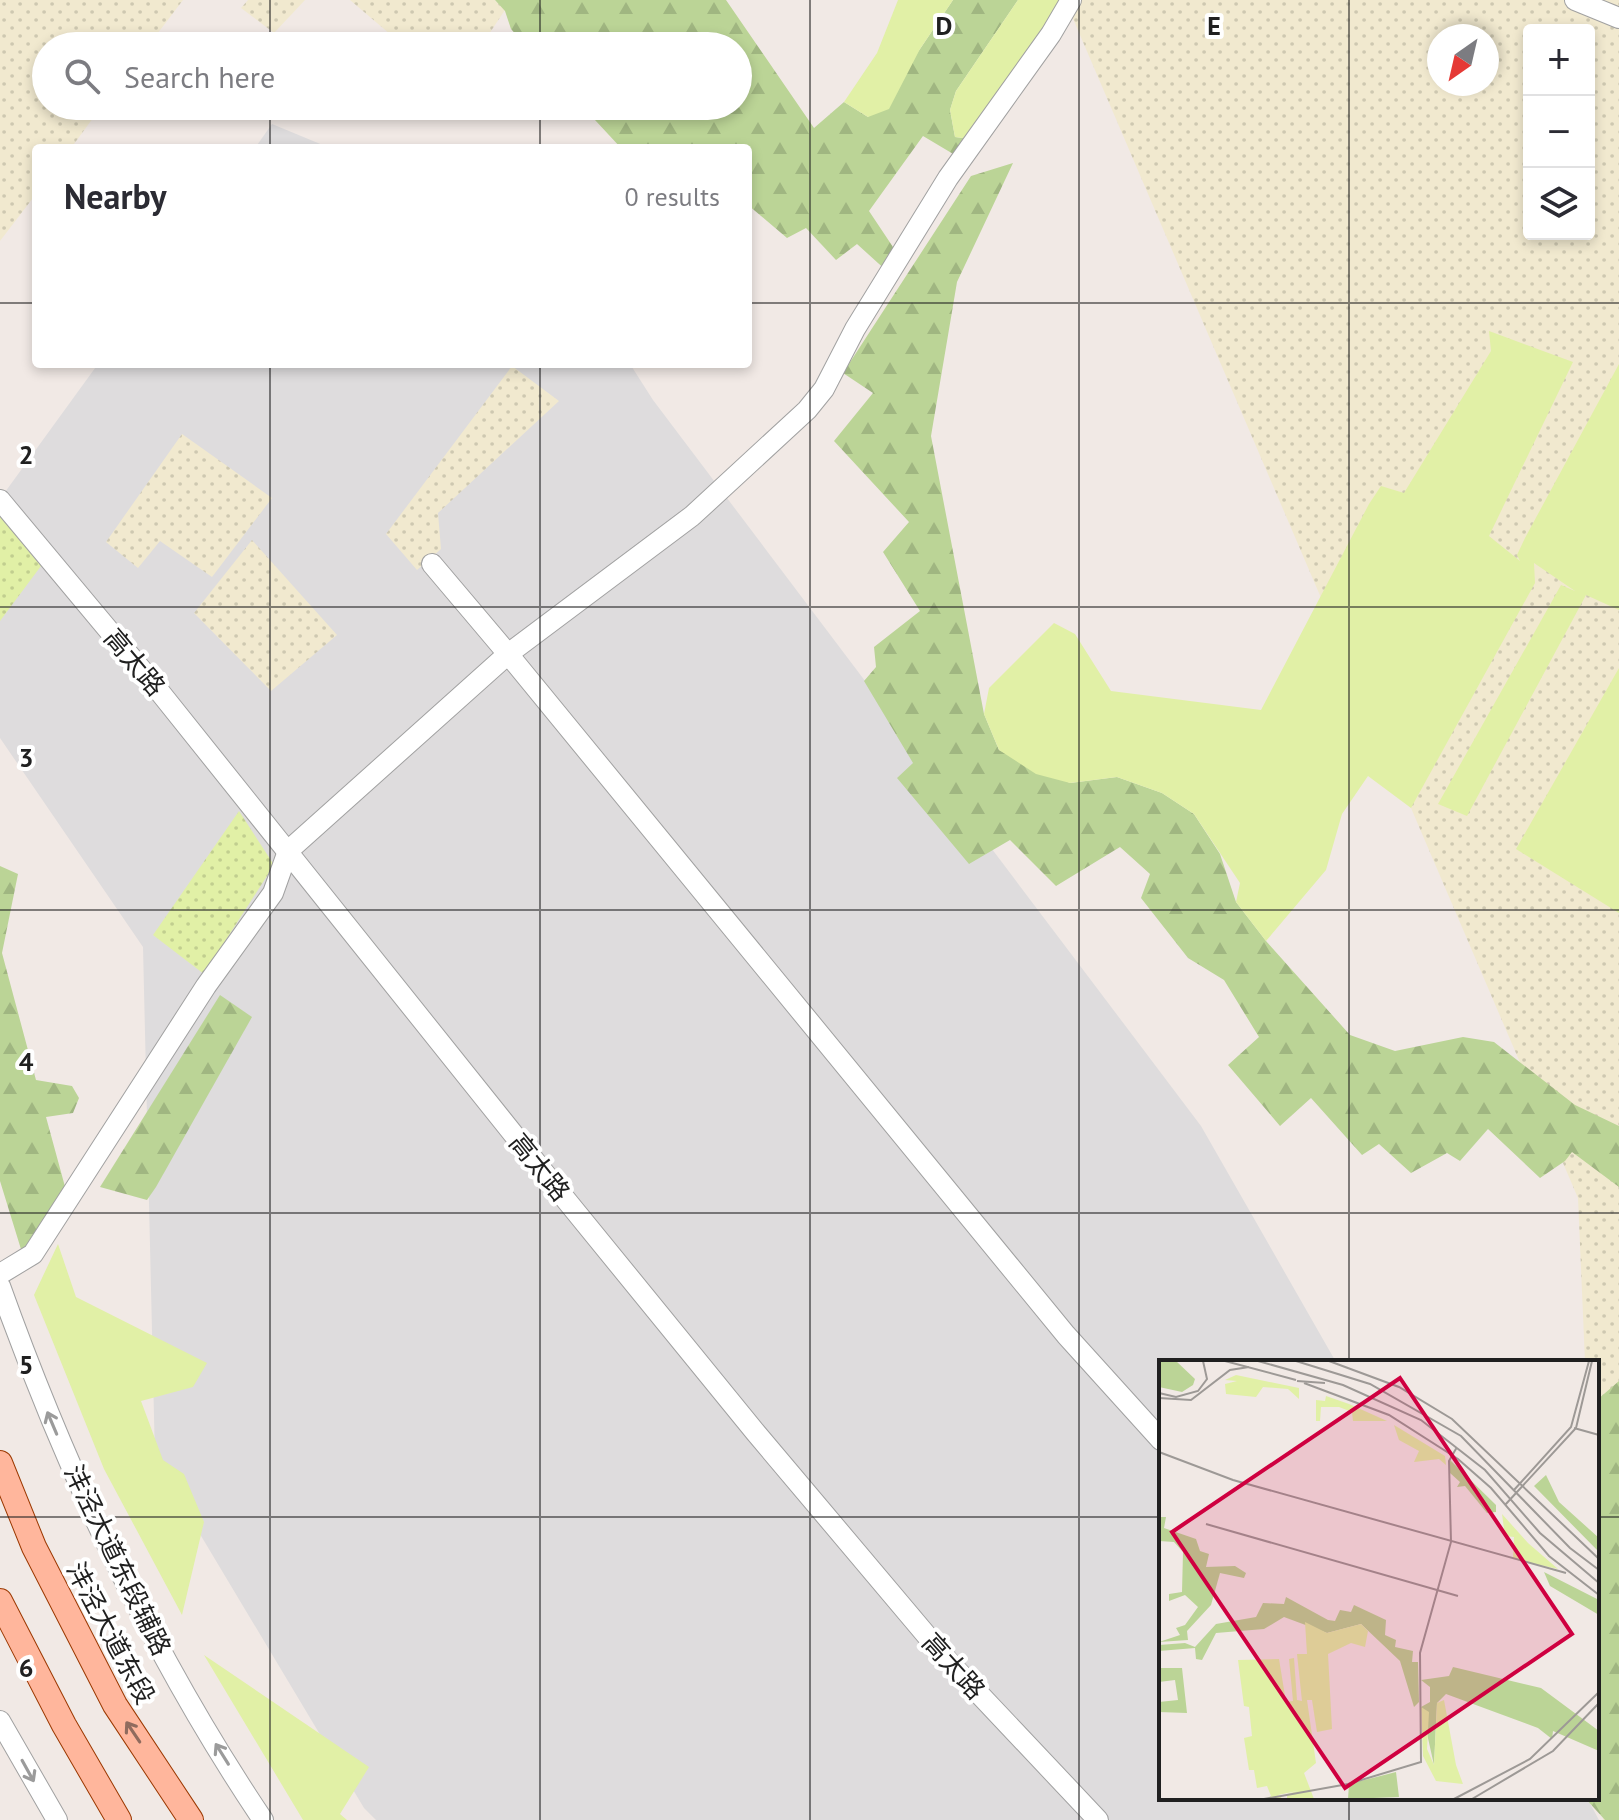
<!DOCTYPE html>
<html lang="en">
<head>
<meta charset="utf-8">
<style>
  body { margin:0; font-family:"PT Sans","Noto Sans SC",sans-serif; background:#f2f2f3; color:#2b2b33 }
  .controls { position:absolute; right:24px; top:24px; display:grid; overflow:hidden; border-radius:8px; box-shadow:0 4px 12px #0003 }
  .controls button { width:72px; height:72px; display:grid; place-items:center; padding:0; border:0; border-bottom:2px solid #e1e1e2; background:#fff; color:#2b2b33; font:40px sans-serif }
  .compass { position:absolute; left:1427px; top:24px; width:72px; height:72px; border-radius:50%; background:#fff; box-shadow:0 4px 12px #0003; rotate:214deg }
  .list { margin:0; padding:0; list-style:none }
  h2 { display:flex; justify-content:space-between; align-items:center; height:104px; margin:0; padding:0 32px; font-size:34px }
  h2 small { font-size:26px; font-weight:400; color:#7c7c81 }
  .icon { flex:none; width:44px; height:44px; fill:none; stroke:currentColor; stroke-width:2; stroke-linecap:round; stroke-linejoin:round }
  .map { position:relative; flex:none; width:1619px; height:1820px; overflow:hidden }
  .search { position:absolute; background:#fff; box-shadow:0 4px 12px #0003; left:32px; top:32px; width:720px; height:88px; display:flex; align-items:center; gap:20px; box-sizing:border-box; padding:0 28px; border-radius:44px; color:#7c7c81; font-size:30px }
  .panel { position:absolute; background:#fff; box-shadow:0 4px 12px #0003; left:32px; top:144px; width:720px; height:224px; border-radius:8px }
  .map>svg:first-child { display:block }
</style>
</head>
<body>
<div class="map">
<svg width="1619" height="1820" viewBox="0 0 1619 1820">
  <defs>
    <pattern id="farmland-dots" width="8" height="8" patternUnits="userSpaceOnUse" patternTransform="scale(2)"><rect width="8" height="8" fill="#f1e9cf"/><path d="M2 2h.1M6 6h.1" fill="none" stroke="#cec8b1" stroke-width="1.8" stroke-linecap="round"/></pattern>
    <pattern id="grass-dots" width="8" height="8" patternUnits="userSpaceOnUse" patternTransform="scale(2)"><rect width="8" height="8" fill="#e1f0a6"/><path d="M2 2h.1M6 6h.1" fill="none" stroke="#c1ce8f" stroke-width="1.8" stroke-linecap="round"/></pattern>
    <pattern id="forest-firs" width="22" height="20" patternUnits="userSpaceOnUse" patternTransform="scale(2)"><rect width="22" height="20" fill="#bbd496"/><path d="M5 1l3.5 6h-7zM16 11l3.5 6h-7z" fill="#a0b681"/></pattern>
  </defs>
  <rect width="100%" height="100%" fill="#f1e9e5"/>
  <g fill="#dedcdd">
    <polygon points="272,124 330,148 255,148"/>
    <polygon points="98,364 630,364 653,400 1201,1126 1336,1362 1161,1362 1161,1798 1587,1798 1599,1820 376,1820 364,1808 155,1459 143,947 0,738 0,499"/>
  </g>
  <g fill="url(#farmland-dots)" fill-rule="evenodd">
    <polygon points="0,0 183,0 148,46 46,46 46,106 102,106 71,148 36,148 36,194 0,241"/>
    <polygon points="248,0 305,0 274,33 241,8"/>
    <polygon points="350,0 495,0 505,10 481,46 404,46"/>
    <path d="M1065 0H1619V1820H1603L1597 1660V1362H1585L1578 1198ZM1529 30H1589V234H1529ZM1439 36H1487V84H1439Z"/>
    <polygon points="512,366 559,401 438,513 441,549 417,570 386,534"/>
    <polygon points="182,434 272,498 212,577 160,541 138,568 106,542"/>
    <polygon points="252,540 337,635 271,691 194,613"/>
  </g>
  <g fill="url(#grass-dots)">
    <polygon points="0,516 41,566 0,621"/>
    <polygon points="239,811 274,865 204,974 153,935"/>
  </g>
  <g fill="url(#forest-firs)">
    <polygon points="495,0 726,0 814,128 844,102 868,117 920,49 953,0 1018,0 956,91 950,110 955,137 979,140 965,161 923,136 869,211 897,253 889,273 857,244 836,260 806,228 787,238 748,205 748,148 621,148 582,106 738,106 738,46 526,46 511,29 505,11"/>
    <polygon points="1013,163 957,282 931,436 984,714 999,750 1070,783 1117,777 1162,793 1194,814 1220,854 1236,902 1266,941 1350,1035 1395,1051 1463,1037 1494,1042 1575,1105 1619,1126 1619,1187 1572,1152 1565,1161 1540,1178 1488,1129 1460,1161 1447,1153 1411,1173 1379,1144 1362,1155 1311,1098 1280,1126 1228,1065 1259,1037 1224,980 1188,958 1141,898 1150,874 1120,847 1056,886 1010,840 969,864 897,778 913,763 864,681 876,667 874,647 920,611 883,552 909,522 834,441 873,393 843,373 971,176"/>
    <polygon points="0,866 18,874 2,953 36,1080 72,1086 79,1098 73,1113 46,1117 67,1194 24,1259 0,1181"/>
    <polygon points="220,995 252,1017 156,1187 147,1200 100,1187"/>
    <polygon points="1619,1381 1619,1820 1605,1820 1585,1798 1597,1798 1597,1400"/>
  </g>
  <g fill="#e1f0a6">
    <polygon points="898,0 953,0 920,49 889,109 868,117 844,102 877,53"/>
    <polygon points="1018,0 1066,0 979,140 955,137 950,110 956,91"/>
    <polygon points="1489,331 1573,362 1489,536 1520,561 1517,555 1525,538 1619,364 1619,610 1586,595 1467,816 1438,804 1561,585 1575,591 1534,563 1535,583 1411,808 1368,776 1342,814 1326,870 1266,941 1236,902 1240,883 1194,814 1162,793 1117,777 1070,783 1036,774 999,750 984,714 989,688 1054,623 1075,634 1111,691 1261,710 1369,504 1381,486 1404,493 1491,351"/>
    <polygon points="1619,668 1619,913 1516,849"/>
    <polygon points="58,1244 76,1297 207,1363 193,1387 141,1401 163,1460 184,1474 204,1522 182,1615 104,1469 34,1295"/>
    <polygon points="204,1655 369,1767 340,1814 347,1820 303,1820"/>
  </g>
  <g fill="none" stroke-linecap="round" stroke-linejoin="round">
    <defs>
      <g id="minor">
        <polyline points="1575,0 1619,18"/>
        <polyline points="0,500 151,681 558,1190 756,1433 949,1662 1098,1820"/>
        <polyline points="432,564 508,654 1066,1335 1161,1440"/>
        <polyline points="0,1274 33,1254 206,986 273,893 288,851 508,654 692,516 807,410 824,389 855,329 948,178 1051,34 1071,0"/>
        <path d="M0 1286C67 1473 152 1655 263 1820"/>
        <polyline points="0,1721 57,1820"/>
      </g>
      <g id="major">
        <polyline points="0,1463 34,1547 115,1705 191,1820"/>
        <polyline points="0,1601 64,1725 119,1820"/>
      </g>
    </defs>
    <use href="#minor" stroke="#a1a1a1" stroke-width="22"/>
    <use href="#major" stroke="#9b3800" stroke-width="26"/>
    <use href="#minor" stroke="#fff" stroke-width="20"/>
    <use href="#major" stroke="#ffb69c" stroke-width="24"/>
  </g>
  <defs><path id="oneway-shaft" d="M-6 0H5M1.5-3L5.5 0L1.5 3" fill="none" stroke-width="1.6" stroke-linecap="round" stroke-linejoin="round" transform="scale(2)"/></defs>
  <g stroke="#9b9b9b">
    <use href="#oneway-shaft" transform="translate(52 1423) rotate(-113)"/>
    <use href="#oneway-shaft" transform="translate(222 1754) rotate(-122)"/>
    <use href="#oneway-shaft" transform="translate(28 1771) rotate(61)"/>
  </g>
  <use stroke="#906b5e" href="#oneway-shaft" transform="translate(133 1732) rotate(-124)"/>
  <path fill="none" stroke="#202020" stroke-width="2" stroke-opacity="0.55" d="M270 0V46M540 0V46M810 0V1820M1079 0V1820M1349 0V1362M270 106V148M540 106V148M0 303H36M748 303H1619M270 364V1820M540 364V1820M0 607H1619M0 910H1619M0 1213H1619M0 1517H1161M1597 1517H1619M1349 1798V1820"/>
  <g text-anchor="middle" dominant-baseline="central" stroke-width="8" stroke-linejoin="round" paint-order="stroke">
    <g font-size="26" fill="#202020" stroke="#fff">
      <text transform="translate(135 662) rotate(50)">高太路</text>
      <text transform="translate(540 1167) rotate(51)">高太路</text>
      <text transform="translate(118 1560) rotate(64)">沣泾大道东段辅路</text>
      <text transform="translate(111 1633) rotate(62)">沣泾大道东段</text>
      <text transform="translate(954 1666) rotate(48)">高太路</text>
    </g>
  </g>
  <g transform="translate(1159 1360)">
    <rect width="440" height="440" fill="#f1e9e5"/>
    <path d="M343 154 369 183 399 209 354 199 355 177 346 176Z" fill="#e1f0a6"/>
    <path d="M0 1H17L36 19 34 25 23 32 0 27ZM291 100 337 145V152L328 153 306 126 298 127 301 122 291 113ZM387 115 400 142 440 178V192L375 126ZM1 157H7L5 168 37 179 41 191 50 194 47 207 76 206 87 213 85 218 61 213 52 245 28 271 29 280 0 282 21 275 17 268 26 265 39 247 26 235 10 241V234L23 232 24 192 15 182 0 181ZM385 212 440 240V255L391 226ZM127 237 169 260 176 261 181 250 192 252 195 245 227 260 226 275 237 280 236 287 254 291 253 302H259L260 342 255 347 241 301 202 264 168 273 125 257 105 269 57 273 43 300 37 299 36 288 0 291V285L26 283 36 287 57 264 97 257 104 243 125 244ZM294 307 382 328 440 371V391L394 371 393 379 379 368 287 334 278 343 275 405 262 347 271 342V327L262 320 290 316ZM0 308H23L28 353 0 352V342L19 340 16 320 0 322ZM237 412 240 437 189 439 190 424Z" fill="#bbd496"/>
    <path d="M77 15 140 28V39L129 29 104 27 97 37 67 34 66 24 78 21 66 20ZM167 36 190 44 228 61H194L193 52 180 47H162L161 61H157V40L166 41ZM235 65 286 96 287 105 280 99 255 102 260 91 240 80ZM146 262 168 273 202 264 209 271 206 287 192 283 169 294 173 369 158 372 153 340H148L157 403 145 413 155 439H128V434L138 431 119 435 124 439H106L112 436 108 426 98 428 95 410H90L85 378 93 376 90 347 85 346 79 300 120 299 127 342 134 341 130 299 135 298 138 340 143 341 138 294H148ZM285 340 297 405 304 424 277 421 264 396 262 347 270 352 268 389 275 405 278 343Z" fill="#e1f0a6"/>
    <path fill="none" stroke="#9d9996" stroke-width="2" d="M66 1 137 20M99 1 184 25 262 60 326 110 381 173 440 223M137 1 211 24 302 76 411 188 440 210M170 1 240 27 293 59 440 199M138 21 166 23M145 23 230 55 299 99 332 128 390 196 440 235M0 33 17 37 39 31 48 19 44 1M0 38 32 40 71 10 90 7M415 68 440 75M0 92 74 120 407 213M355 130 412 67 430 1M346 145 417 68 433 1M47 164 299 236M105 439 189 424 262 402 261 293 292 182 290 101 298 87M295 439 371 399 440 332M313 439 394 391 440 343"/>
    <path fill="#cf0040" fill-opacity="0.15" stroke="#cf0040" stroke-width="4" d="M241 18 413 274 186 428 13 172Z"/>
    <rect width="440" height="440" fill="none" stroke="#202020" stroke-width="4"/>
  </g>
  <g font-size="26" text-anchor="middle" font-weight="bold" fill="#202020" stroke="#fff" stroke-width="8" stroke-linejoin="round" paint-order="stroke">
    <text x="944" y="35">D</text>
    <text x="1214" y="35">E</text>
    <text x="26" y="464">2</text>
    <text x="26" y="767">3</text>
    <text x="26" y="1071">4</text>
    <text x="26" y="1374">5</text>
    <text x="26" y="1677">6</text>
  </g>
</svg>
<div class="controls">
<button>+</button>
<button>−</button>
<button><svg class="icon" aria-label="layers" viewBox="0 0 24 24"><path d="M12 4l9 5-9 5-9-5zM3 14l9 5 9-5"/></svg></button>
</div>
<svg class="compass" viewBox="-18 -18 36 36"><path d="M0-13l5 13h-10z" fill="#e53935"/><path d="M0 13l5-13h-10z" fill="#7c7c81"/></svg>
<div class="search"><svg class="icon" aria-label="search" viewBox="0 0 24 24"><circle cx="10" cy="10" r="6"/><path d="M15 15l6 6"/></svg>Search here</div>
<section class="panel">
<h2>Nearby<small>0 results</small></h2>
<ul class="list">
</ul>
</section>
</div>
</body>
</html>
